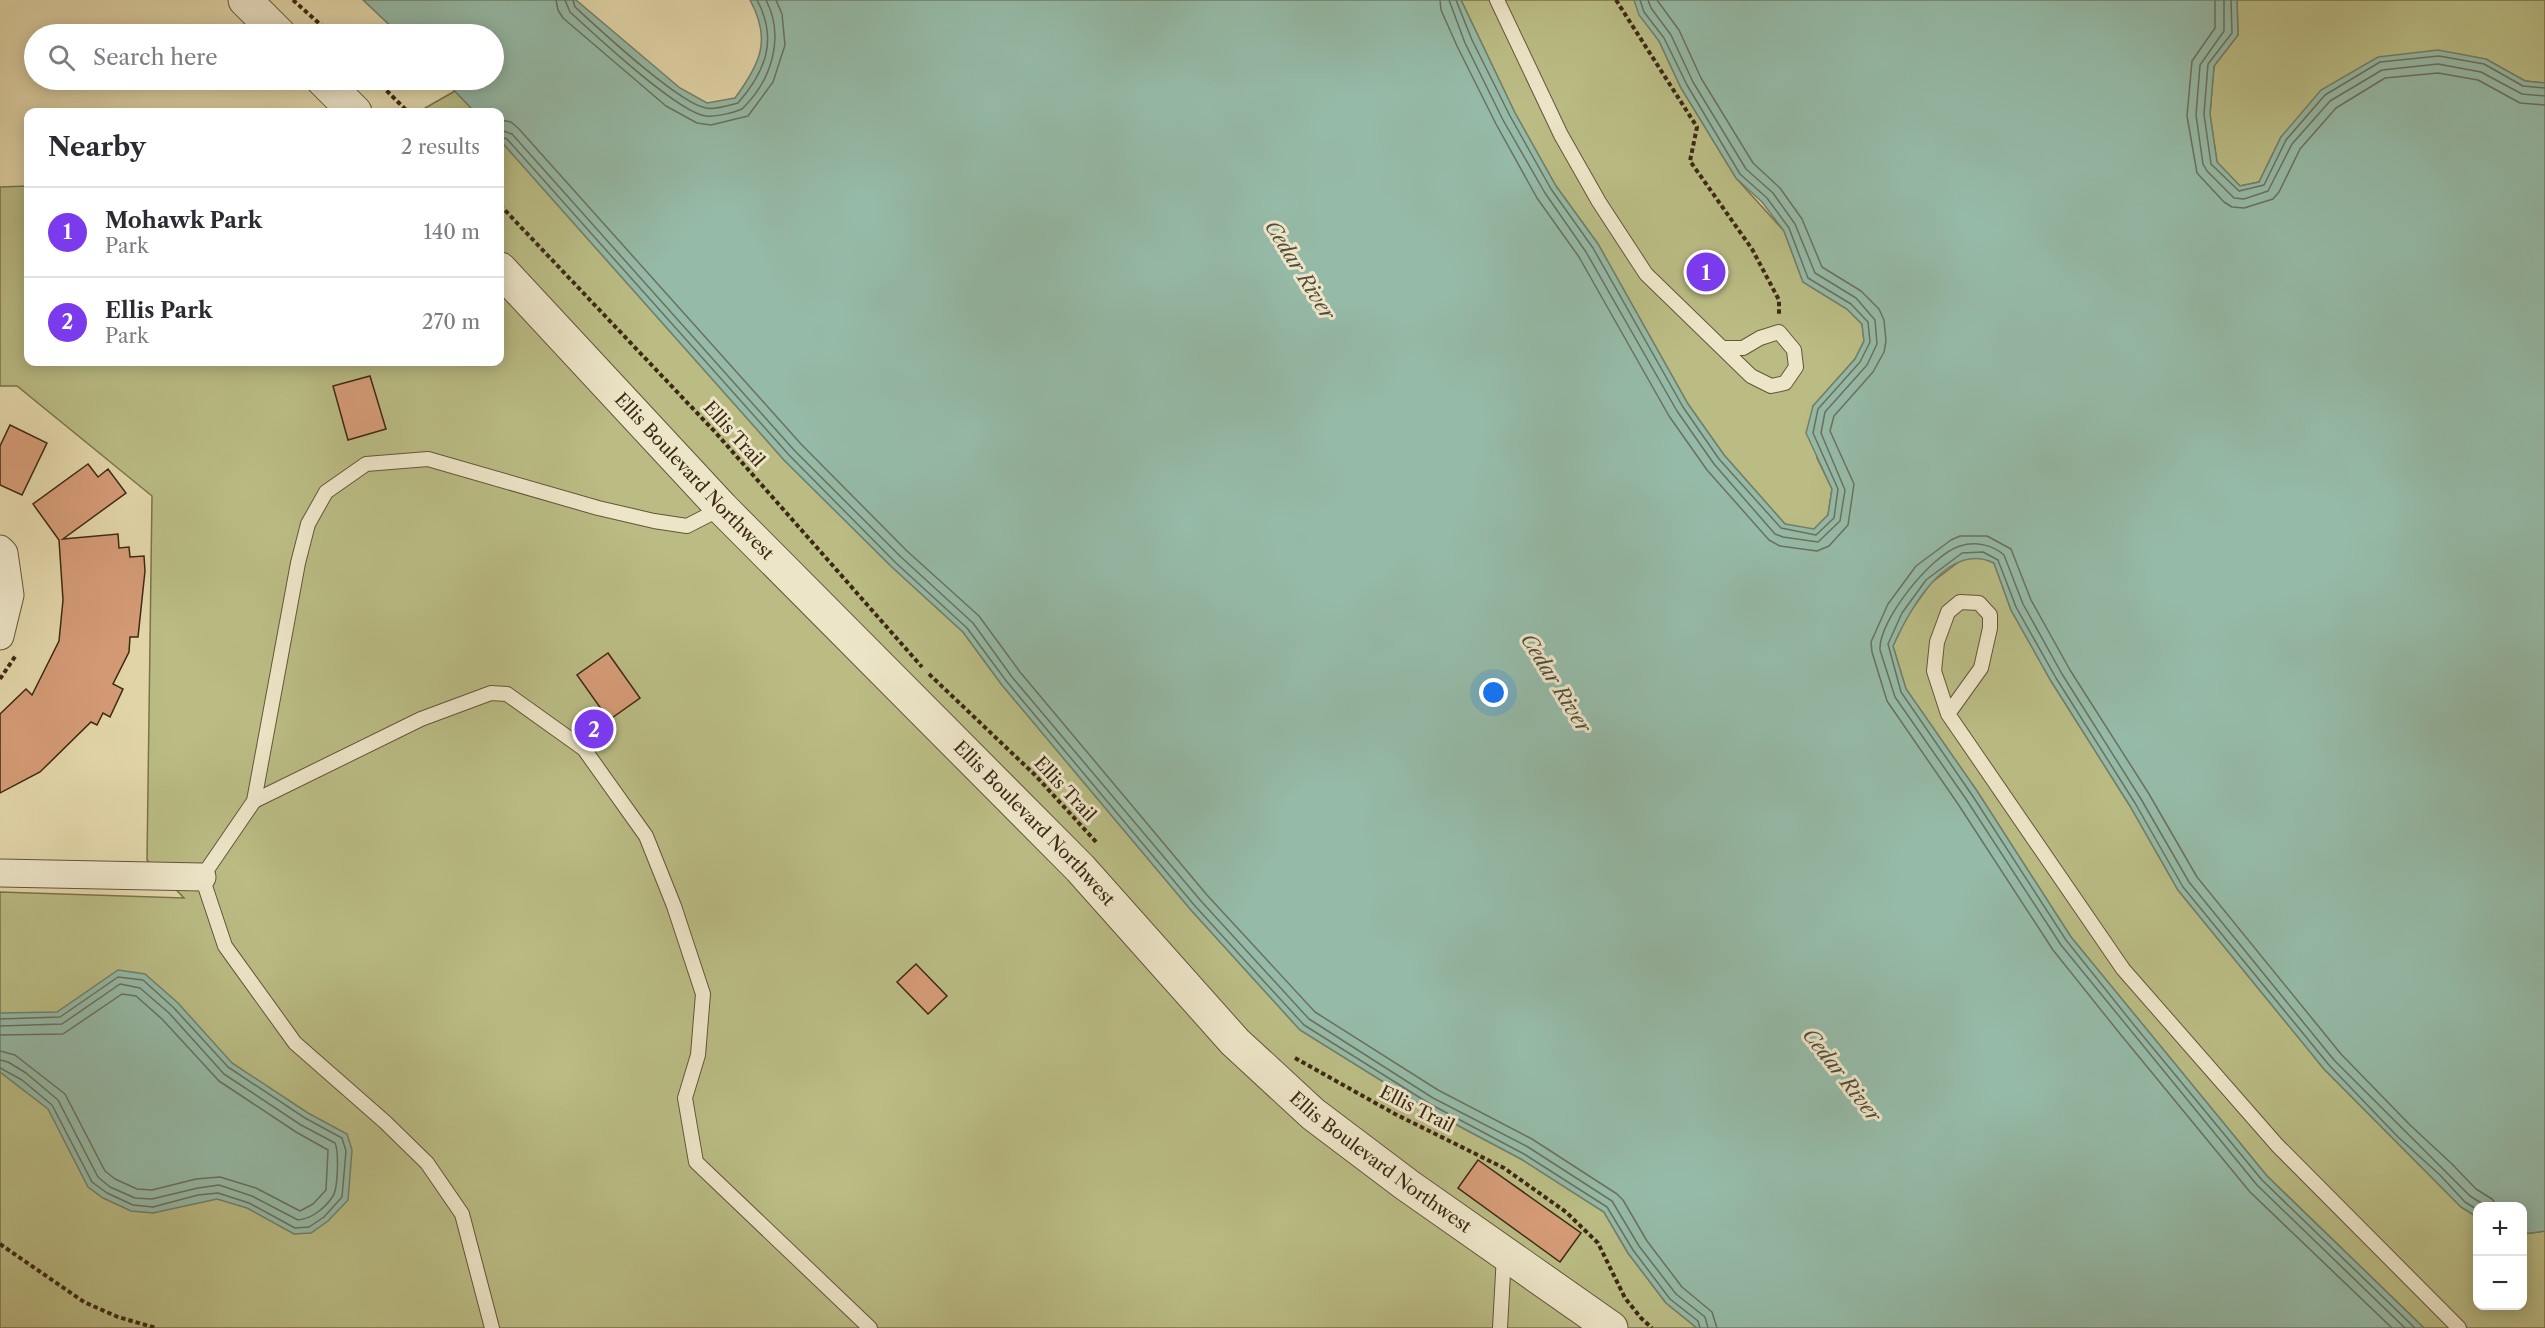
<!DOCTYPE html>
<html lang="en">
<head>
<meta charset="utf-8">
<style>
  body { margin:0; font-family:"Libre Caslon Text",serif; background:#f7f7f7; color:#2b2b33 }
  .controls { position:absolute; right:18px; bottom:18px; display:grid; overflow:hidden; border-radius:12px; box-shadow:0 3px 15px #0003 }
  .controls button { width:54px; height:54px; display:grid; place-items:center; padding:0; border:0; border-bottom:2px solid #e1e1e2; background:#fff; color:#2b2b33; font:30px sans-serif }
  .you { position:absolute; left:1494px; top:693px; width:21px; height:21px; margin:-15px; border:4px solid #fff; border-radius:50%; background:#1a73e8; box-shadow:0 0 0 9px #1a73e833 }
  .badge { display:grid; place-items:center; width:39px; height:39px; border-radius:50%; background:#7c3aed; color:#fff; font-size:20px; font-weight:700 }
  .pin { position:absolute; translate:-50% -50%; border:3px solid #fff; box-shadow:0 2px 6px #0006 }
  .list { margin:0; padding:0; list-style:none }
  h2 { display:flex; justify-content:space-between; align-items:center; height:78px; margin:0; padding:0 24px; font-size:26px }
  h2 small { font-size:20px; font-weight:400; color:#7c7c81 }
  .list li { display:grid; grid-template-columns:39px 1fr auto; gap:18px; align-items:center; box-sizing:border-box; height:90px; padding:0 24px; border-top:2px solid #e1e1e2 }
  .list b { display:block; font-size:22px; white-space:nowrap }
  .list p { margin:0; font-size:20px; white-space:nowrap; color:#7c7c81 }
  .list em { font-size:20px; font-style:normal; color:#7c7c81 }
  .icon { flex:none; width:33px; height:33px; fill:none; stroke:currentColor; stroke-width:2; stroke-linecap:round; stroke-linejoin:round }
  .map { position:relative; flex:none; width:2545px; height:1328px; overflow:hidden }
  .search { position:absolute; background:#fff; box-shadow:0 3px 15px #0003; left:24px; top:24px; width:480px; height:66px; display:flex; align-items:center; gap:15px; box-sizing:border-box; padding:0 21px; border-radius:33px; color:#7c7c81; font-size:22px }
  .panel { position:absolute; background:#fff; box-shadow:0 3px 15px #0003; left:24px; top:108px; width:480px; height:258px; border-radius:12px }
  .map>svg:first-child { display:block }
</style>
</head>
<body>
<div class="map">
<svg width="2545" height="1328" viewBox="0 0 2545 1328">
  <rect width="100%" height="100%" fill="#e3d7aa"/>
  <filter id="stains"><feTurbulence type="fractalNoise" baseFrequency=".00333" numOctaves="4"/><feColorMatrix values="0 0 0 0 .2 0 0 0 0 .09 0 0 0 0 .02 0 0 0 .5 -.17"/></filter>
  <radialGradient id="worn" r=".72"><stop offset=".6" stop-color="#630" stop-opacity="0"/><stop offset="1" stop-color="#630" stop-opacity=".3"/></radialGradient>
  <g fill="#babc84" stroke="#7c724c" stroke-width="1.5">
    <polygon points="1461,0 1634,0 1659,41 1681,88 1736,178 1784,231 1803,282 1847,309 1862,324 1864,341 1855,359 1813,406 1817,458 1832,489 1828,515 1812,531 1785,524 1724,455 1688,404 1598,244 1556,186 1515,113"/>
    <polygon points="2237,0 2545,0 2545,83 2525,81 2486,59 2281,137 2259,182 2240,186 2217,162 2210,114 2214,66 2238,35"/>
    <polygon points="455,91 475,112 418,112"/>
    <polygon points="500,140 784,460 892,567 963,632 1002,685 1191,910 1300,1030 1427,1109 1521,1159 1604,1212 1628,1253 1666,1303 1697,1328 0,1328 0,892 184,898 147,860 152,496 17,386 0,386 0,187 28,186 28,362 500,362"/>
    <polygon points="1964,558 1982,558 1994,563 2011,610 2051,681 2130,806 2178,890 2324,1069 2461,1207 2477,1217 2478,1306 2522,1306 2523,1234 2545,1231 2545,1328 2424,1328 2267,1176 2071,937 1977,791 1906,689 1893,646 1907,616 1931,583"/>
  </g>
  <g fill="#95baa7" stroke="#72806c" stroke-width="1.5">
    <path d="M363 0H576L680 88 707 103 735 98C760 64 772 40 750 0H1461L1515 113 1556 186 1598 244 1688 404 1724 455 1785 524 1814 529 1828 515 1832 489 1806 433 1813 406 1855 359 1864 341 1862 324 1847 309 1803 282 1784 231 1762 202 1736 178 1681 88 1659 41 1639 15 1634 0H2237L2238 35 2214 66 2210 114 2217 162 2240 186 2259 182 2281 137 2321 90 2378 57 2438 50 2486 59 2525 81 2545 83V1231L2523 1234 2522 1206H2478L2477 1217 2461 1207 2324 1069 2178 890 2130 806 2051 681 2011 610 1994 563C1947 540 1909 611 1893 646L1906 689 1977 791 2071 937 2267 1176 2424 1328H1697L1666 1303 1628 1253 1604 1212 1521 1159 1427 1109 1300 1030 1191 910 1002 685 963 632 892 567 784 460 500 140V112H475L444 80H494V34H399Z"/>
    <polygon points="118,970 145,974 178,1003 232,1063 308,1113 347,1134 352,1150 348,1200 328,1221 311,1233 294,1234 247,1208 217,1199 153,1213 131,1211 103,1198 88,1187 48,1109 0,1072 0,1013 57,1012"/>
  </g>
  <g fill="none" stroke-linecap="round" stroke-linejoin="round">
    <g stroke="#6a715e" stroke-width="1.5">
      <polyline points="556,0 558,10 563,18 666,106 697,123 711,125 748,116 773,82 785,45 782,14 776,0"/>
      <path d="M565 0 570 12C594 34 678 113 706 116 716 117 733 113 742 109 772 80 785 37 766 0"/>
      <path d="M573 0 575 7C599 29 679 104 706 108 715 110 730 105 738 103 766 71 778 39 757 0"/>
      <polyline points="1440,0 1441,10 1457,46 1496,124 1537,198 1579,257 1669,416 1707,470 1769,540 1780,546 1817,551 1829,546 1848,525 1854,484 1830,431 1834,416 1873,372 1884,352 1886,341 1884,320 1879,309 1861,291 1822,267 1802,219 1780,188 1753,163 1701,78 1679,30 1657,0"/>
      <polyline points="1449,0 1465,43 1503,120 1545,193 1586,252 1677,411 1714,464 1775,534 1783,537 1818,542 1840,521 1845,490 1821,433 1825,412 1867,365 1877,344 1875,320 1856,298 1815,273 1795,224 1773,193 1746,169 1693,82 1671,35 1651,8 1648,0"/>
      <polyline points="1456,0 1472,40 1510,116 1551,189 1593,248 1683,407 1719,459 1781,528 1816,535 1834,518 1838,489 1813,433 1818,409 1860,362 1870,342 1868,322 1851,304 1808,278 1789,228 1767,198 1740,174 1687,85 1664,38 1644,12 1640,0"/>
      <polyline points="2215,0 2215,28 2192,61 2187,116 2197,173 2224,202 2232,207 2244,208 2273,199 2279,192 2300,149 2336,108 2385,78 2438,73 2478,80 2520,103 2545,105"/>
      <polyline points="2224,0 2224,31 2200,65 2196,115 2203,164 2207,171 2234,198 2244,199 2268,191 2292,144 2330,101 2382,70 2438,64 2481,72 2522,94 2545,96"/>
      <polyline points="2231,0 2232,33 2208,64 2204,114 2211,164 2239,191 2264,185 2286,140 2325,95 2380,62 2439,56 2484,64 2523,86 2545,88"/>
      <polyline points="500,120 511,122 519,129 801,444 907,551 979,616 1020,672 1207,895 1315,1012 1438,1090 1532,1139 1617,1194 1623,1200 1647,1241 1682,1287 1712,1312 1717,1328"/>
      <polyline points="500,130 512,134 794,450 901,557 973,623 1012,677 1201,901 1309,1019 1433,1098 1528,1147 1612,1201 1639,1246 1676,1294 1705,1317 1708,1328"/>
      <polyline points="500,137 507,139 789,455 896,563 967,628 1007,682 1195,906 1304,1025 1430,1104 1524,1154 1607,1207 1633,1250 1670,1299 1698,1321 1700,1328"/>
      <polyline points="0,1019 60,1017 118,977 143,980 174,1008 228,1067 305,1118 342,1138 346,1151 342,1197 324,1217 309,1227 295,1228 249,1203 218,1193 198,1195 153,1207 133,1205 107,1193 92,1182 52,1105 22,1080 0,1068"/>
      <path d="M0 1026 62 1024 120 984 140 988 169 1013 224 1074 301 1125 335 1143C339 1152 338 1188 333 1196 326 1207 312 1219 298 1220L252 1196 219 1185 198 1188 152 1199 135 1198 110 1187 98 1177 58 1100 26 1073 8 1062 0 1060"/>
      <polyline points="0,1035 63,1034 122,994 136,996 162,1019 219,1081 296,1132 328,1150 326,1190 313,1204 300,1211 256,1188 220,1177 196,1179 152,1190 137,1189 115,1179 105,1171 65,1094 15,1055 0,1051"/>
      <polyline points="2392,1328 2250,1192 2121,1035 2053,950 1958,804 1887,701 1872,652 1871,642 1888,604 1916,566 1951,540 1960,536 1987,536 2011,549 2031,600 2070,670 2149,794 2197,877 2341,1054 2410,1125 2452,1164 2476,1189 2492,1199 2497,1206"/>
      <path d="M2405 1328 2257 1185 2061 945 1966 799 1895 697 1880 650C1878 621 1932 554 1960 546 1975 541 1993 545 2004 555L2023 604 2062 674 2141 799 2189 882 2334 1060 2470 1196 2486 1206"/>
      <polyline points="2415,1328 2262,1180 2134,1025 2066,940 1972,795 1901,692 1888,644 1902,613 1926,580 1962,553 1983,552 1998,560 2016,607 2056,678 2135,803 2183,887 2329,1065 2398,1137 2440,1175 2465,1202 2478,1210"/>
    </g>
  </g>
  <g fill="#d59c77" stroke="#3e2814" stroke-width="1.5">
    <polygon points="370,376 386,429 348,440 333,386"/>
    <polygon points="10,425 47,443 22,495 0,485 0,446"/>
    <polygon points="88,464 98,477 108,469 126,493 63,539 118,534 119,548 129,547 130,557 144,556 145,571 138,637 130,637 129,652 113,684 123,689 110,717 103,713 97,725 91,722 40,772 0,793 0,714 26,689 32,695 59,641 63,600 59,540 33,504"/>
    <polygon points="608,653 640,698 609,720 577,675"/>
    <polygon points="916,964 947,996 928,1014 897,982"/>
    <polygon points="1478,1160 1581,1233 1560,1262 1458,1188"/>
  </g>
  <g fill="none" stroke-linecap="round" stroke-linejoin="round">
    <defs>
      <g id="service">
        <polyline points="1497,0 1561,135 1599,202 1646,274 1751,376 1771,386 1785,383 1796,367 1794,350 1779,332 1760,338 1743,348 1723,348"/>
        <polyline points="1948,714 1981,668 1990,628 1990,615 1979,603 1960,602 1948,612 1937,642 1934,671 1948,714 2123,969 2277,1145 2459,1328"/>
        <polyline points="254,801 421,719 491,693 507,694 584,749 646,836 674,906 703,994 698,1055 685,1098 696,1162 870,1328"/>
        <polyline points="492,1328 462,1214 427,1163 385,1122 295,1043 225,946 202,877 254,801 298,563 308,524 326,492 366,464 428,459 598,508 654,521 687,526 722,508"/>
        <polyline points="1500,1328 1504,1255"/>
      </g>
      <g id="minor">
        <polyline points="0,549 4,553 10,595 0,636"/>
        <polyline points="0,873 202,877"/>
      </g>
      <g id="tertiary">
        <polyline points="245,0 279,34"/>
        <polyline points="323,80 355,112"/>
        <path id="s1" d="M500 269 722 508 1080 868 1235 1042 1313 1114 1407 1185 1611 1328"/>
      </g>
    </defs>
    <use href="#service" stroke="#67543a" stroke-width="16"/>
    <use href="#minor" stroke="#67543a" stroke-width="29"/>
    <use href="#tertiary" stroke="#67543a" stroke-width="35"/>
    <g stroke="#3e2814" stroke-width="4" stroke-dasharray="4.5 3" stroke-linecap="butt">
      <polyline points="293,0 331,34"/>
      <polyline points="1616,0 1697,127 1690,161 1752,249 1779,300 1779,316"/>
      <polyline points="376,80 408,112"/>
      <polyline points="500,205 716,433 922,667"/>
      <polyline points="929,674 1035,775 1097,843"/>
      <polyline points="0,679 16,655"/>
      <polyline points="1295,1058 1395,1114 1504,1168 1566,1212 1598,1243 1625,1298 1641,1318 1652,1328"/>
      <polyline points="0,1244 84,1302 118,1317 156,1328"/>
    </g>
    <use href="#service" stroke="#ede5c8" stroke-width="14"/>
    <use href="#minor" stroke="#ede5c8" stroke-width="27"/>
    <use href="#tertiary" stroke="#ede5c8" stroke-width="33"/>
  </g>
  <g text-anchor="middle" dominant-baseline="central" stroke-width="6" stroke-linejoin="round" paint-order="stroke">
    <g font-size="18" fill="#3e2814" stroke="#ede5c8">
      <text transform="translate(734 434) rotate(48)">Ellis Trail</text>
      <text stroke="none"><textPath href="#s1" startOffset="284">Ellis Boulevard Northwest</textPath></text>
      <text transform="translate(1065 789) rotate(47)">Ellis Trail</text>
      <text stroke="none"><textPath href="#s1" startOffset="770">Ellis Boulevard Northwest</textPath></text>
      <text transform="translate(1417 1109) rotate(27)">Ellis Trail</text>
      <text stroke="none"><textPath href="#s1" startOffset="1256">Ellis Boulevard Northwest</textPath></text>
    </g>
    <g font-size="20" font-style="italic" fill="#544c39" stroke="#ede5c8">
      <text transform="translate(1300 270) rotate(58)">Cedar River</text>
      <text transform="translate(1556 683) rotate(58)">Cedar River</text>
      <text transform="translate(1842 1075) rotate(52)">Cedar River</text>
    </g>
  </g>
  <rect width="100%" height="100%" filter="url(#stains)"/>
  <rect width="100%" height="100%" fill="url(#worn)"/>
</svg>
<div class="controls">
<button>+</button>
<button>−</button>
</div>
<div class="you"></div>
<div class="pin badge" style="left:1706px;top:272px">1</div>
<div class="pin badge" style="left:594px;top:729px">2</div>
<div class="search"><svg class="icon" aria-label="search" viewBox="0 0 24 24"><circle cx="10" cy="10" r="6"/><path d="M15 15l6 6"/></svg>Search here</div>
<section class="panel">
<h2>Nearby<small>2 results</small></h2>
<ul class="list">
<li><span class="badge">1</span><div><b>Mohawk Park</b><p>Park</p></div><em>140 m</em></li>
<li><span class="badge">2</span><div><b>Ellis Park</b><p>Park</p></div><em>270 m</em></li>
</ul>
</section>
</div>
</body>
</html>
